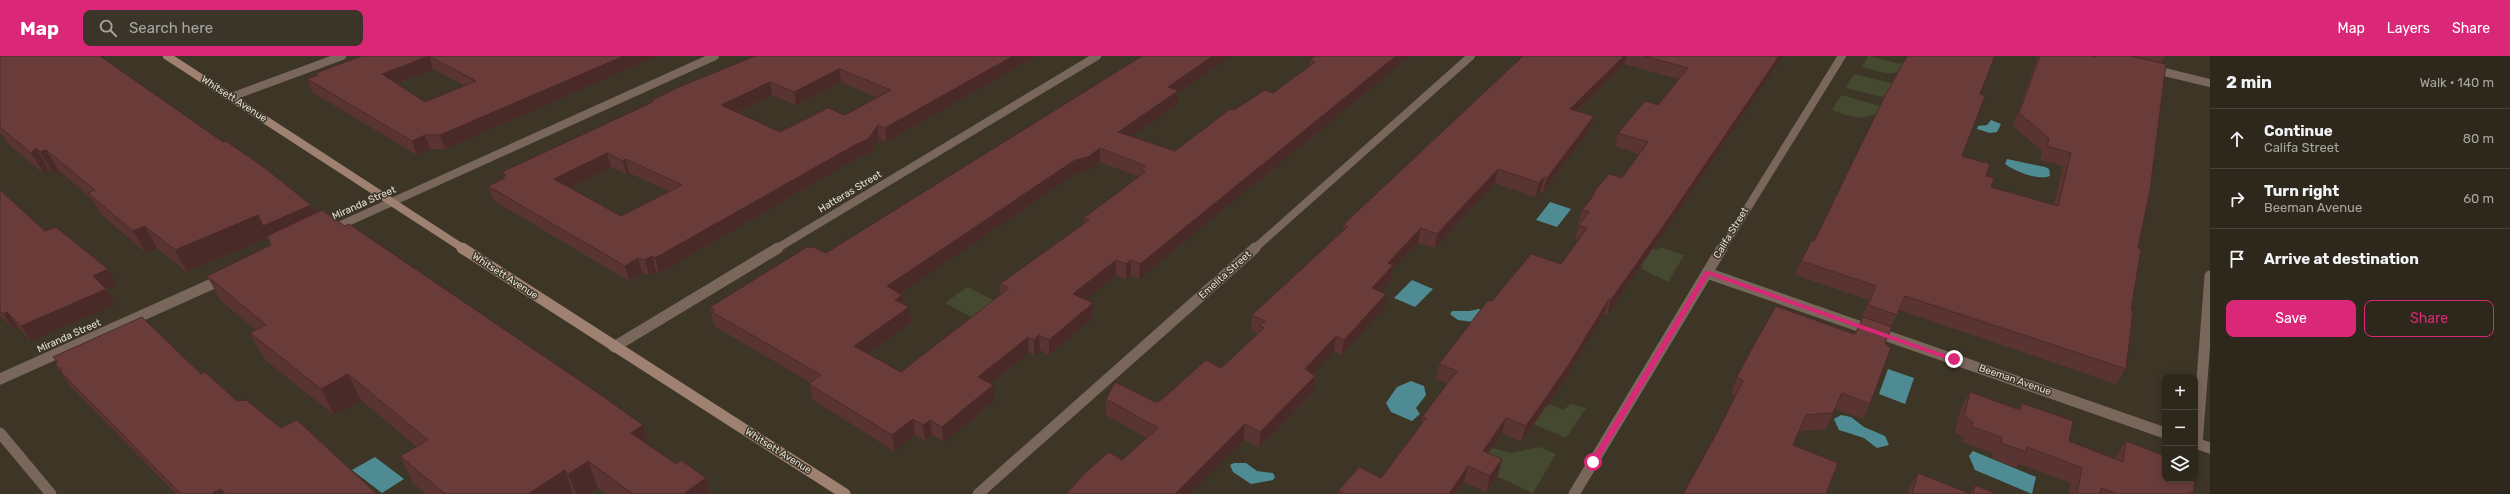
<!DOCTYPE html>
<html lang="en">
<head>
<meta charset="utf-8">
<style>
  body { margin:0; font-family:Rubik,sans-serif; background:#3a3429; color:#f1f3f6 }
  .controls { position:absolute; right:12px; bottom:12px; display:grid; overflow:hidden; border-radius:8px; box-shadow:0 2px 10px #0003 }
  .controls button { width:36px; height:36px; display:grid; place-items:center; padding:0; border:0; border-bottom:1px solid #49443b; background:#2e281c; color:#f1f3f6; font:20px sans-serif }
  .stop { position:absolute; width:12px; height:12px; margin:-9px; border:3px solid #db2777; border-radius:50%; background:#fff }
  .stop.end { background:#db2777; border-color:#fff; box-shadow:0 1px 4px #0008 }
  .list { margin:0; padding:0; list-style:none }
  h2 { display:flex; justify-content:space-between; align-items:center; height:52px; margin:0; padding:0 16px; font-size:17px }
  h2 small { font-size:13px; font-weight:400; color:#a7a6a3 }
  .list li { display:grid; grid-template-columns:26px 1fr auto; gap:12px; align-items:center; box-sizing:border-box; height:60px; padding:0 16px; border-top:1px solid #49443b }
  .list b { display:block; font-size:15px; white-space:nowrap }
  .list p { margin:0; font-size:13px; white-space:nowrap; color:#a7a6a3 }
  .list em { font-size:13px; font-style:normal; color:#a7a6a3 }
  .actions { display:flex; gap:8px; padding:12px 16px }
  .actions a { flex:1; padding:9px 0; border:1px solid #db2777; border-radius:8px; text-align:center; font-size:14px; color:#db2777 }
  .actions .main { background:#db2777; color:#fff }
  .icon { flex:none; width:22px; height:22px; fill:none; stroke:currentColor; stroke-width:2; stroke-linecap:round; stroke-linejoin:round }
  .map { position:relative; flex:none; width:2210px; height:438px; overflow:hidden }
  header { display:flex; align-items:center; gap:24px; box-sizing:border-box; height:56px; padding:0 20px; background:#db2777; color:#fff }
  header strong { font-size:19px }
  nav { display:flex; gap:22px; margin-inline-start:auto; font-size:14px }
  .search { width:280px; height:36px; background:#3a3429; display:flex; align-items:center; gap:10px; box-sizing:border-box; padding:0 14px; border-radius:8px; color:#a7a6a3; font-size:15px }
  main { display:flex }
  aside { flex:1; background:#2e281c }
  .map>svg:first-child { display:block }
</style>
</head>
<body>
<header>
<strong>Map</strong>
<div class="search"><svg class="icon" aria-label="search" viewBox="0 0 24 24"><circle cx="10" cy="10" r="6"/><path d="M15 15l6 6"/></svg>Search here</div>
<nav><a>Map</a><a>Layers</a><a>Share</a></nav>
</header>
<main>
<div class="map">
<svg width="2210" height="438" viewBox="0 0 2210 438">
  <rect width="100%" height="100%" fill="#3d3526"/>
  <g fill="#454930">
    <path d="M1868 0H1870L1912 11C1892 21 1883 17 1862 11Z"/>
    <polygon points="1854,18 1902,30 1897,42 1877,40 1846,32"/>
    <polygon points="1841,39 1894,54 1889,64 1872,59 1861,62 1842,58 1832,54"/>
    <polygon points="1633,186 1658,194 1660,191 1684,199 1668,226 1642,213 1643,211 1620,203"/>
    <polygon points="967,231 997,246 975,263 945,247"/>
    <polygon points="1550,348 1563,354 1571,348 1586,352 1566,382 1510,358 1545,349 1548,350"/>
    <polygon points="1539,391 1556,398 1533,437 1496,420 1484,404 1492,392 1511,397"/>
  </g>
  <g fill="#4f8b93">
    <polygon points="1991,64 2001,68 1997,76 1990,77 1977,73 1978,70 1987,69"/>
    <path d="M2007 103 2045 111 2049 113 2050 120C2039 125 2014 115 2005 108Z"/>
    <polygon points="1550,146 1571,153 1557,171 1536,164"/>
    <polygon points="1412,224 1433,233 1415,251 1394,242"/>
    <polygon points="1479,253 1483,254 1488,268 1458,264 1450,258 1452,255 1469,255"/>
    <polygon points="1888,313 1914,322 1905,348 1879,338"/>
    <polygon points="1411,325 1424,330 1426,339 1416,352 1420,358 1412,365 1391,356 1386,347 1397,331"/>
    <polygon points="1841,359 1851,361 1864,371 1885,380 1889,389 1877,392 1864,382 1839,374 1834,363"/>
    <polygon points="1973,395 2036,421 2032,438 1975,414 1969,400"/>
    <polygon points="375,401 404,423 382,437 352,414"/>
    <polygon points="1234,407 1246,407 1257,415 1273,417 1275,421 1273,424 1251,428 1233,416 1230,409"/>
  </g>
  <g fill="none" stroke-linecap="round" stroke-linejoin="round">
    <g stroke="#79675c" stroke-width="8">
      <polyline points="231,41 342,0"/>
      <polyline points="332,173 715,0"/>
      <polyline points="776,193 1097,0"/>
      <polyline points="1254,193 1471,0"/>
      <polyline points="1722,193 1842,0"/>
    </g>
    <g stroke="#79675c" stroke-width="11">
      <polyline points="1707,217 2165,377"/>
      <polyline points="614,291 778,192"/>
      <polyline points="0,323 223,223"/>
      <polyline points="0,377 51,438"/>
      <polyline points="2195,387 2210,392"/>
      <polyline points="2197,388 2210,220"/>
      <polyline points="978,438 1255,192"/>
      <polyline points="1574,438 1722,192"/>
    </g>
    <polyline stroke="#79675c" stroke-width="8" points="2152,13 2210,27"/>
    <polyline stroke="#9e8170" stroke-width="8" points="167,0 464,193"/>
    <polyline stroke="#9e8170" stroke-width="11" points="462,192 845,438"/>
  </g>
  <g fill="#5a3432" fill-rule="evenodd">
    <polygon points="0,0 315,157 676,408 706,422 710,438 606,438 598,432 588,438 426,438 413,427 400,400 417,391 361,344 334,359 264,303 250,277 256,274 221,245 207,220 271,189 268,181 187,216 157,192 146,197 101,158 91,142 59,115 53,117 48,113 44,118 7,87 3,80 0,78"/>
    <path d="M362 0H657L445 93H430L417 99 312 36 307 23 317 19 316 17ZM433 13 465 30 425 46 396 28Z"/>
    <path d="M755 0H1036L886 86 879 83 870 97 857 102 659 217 656 215 649 219 642 217 629 225 493 144 488 130 503 123 502 120H503L502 116 651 47V45ZM841 26 878 42 845 59 780 76 737 56 772 39 796 49ZM611 111 626 118 629 117 669 135 621 160 569 132Z"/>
    <path d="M1142 0H1231L1178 37V48L1131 80 1175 95 1234 54 1273 37 1310 10V4L1410 0 1139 223 1131 219 1126 223 1116 219 1085 243 1093 247V262L1049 299 1040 294 1034 299 1029 296 990 328 994 345 944 386 932 379 925 385 915 379 894 395 812 343 809 328 811 327 716 271 715 267 713 266 710 251 826 197ZM1100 106 1139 121 1084 162V167L1000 228V239L901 316 867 297 911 266 900 237 1075 118 1088 114Z"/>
    <polygon points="1523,0 1783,0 1668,170 1607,259 1604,258 1564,325 1521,386 1502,377 1488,397 1502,403 1498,419 1486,436 1464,426 1455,438 1338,438 1338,435 1381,422 1421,369 1422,361 1447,328 1436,323 1439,308 1492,245 1561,208 1578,184 1575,183 1579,169 1578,168 1582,154 1591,143 1593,137 1622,122 1639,98 1615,90 1618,77 1658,49 1678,23 1624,8 1578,55 1590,73 1543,136 1540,135 1535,141 1495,127 1435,192 1418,187 1392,214 1391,224 1380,235 1384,253 1341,299 1334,295 1312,318 1315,320 1313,336 1259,391 1244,384 1122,404 1147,382 1106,359 1106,343 1155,346 1159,346 1221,312 1258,277 1251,274 1252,259 1343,175 1344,168"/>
    <polygon points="2038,0 2092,0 2095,1 2095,0 2165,0 2161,7 2138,192 2131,254 2126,313 2116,328 1899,254 1891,271 1885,287 1870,348 1863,363 1835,353 1826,373 1714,382 1736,340 1731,337 1737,321 1855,277 1862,264 1861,263 1869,244 1795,219 1801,205 1814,185 1980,38 1962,100 1986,120 1991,131 2054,149 2063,110 2040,104 2042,95 2013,70"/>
    <polygon points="0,134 45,175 117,228 106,233 115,248 31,285 18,271 14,273 0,259"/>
    <polygon points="53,301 201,318 237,345 281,372 377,438 176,438 70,330 55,308 57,307"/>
    <polygon points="1970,336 2018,353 2022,347 2069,385 2115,403 2115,401 2126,385 2193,437 2192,438 2069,438 2071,427 2019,408 2016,412 1992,402 1993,397 1962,386 1964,382 1955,376 1961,352"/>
    <polygon points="1918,417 1970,438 1975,429 1997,438 1908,438 1909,433"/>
  </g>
  <g fill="#4a2a29">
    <polygon points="429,0 433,13 387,31 382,18"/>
    <polygon points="624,0 657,0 445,93 440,79"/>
    <polygon points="1013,0 1036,0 886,86 885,72"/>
    <polygon points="1213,0 1231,0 1178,37 1178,48 1118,89 1118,76 1168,31"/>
    <polygon points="1396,0 1410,0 1139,223 1140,208"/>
    <polygon points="1624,0 1627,0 1624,8 1566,66 1570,53"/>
    <polygon points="1779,0 1783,0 1668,170 1607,259 1611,244"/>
    <polygon points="839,13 841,26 796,49 794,36"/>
    <polygon points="770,26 772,39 724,62 721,49"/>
    <polygon points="1594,60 1590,73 1543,136 1547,122"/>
    <polygon points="878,69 879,83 870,97 857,102 659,217 655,202"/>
    <polygon points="425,79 430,93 417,99 412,85"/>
    <polygon points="36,92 48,113 44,118 31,97"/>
    <polygon points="1100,92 1100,106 1088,114 1075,118 889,245 887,230 1075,104"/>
    <polygon points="46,94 59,115 53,117 40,96"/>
    <polygon points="607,97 611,111 558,137 554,123"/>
    <polygon points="626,103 629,117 626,118 623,105"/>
    <polygon points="1498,113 1495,127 1435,192 1437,178"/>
    <polygon points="1544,121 1540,135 1535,141 1539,127"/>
    <polygon points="311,149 322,171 268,181 187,216 175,194 258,159"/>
    <polygon points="145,170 157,192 146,197 133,175"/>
    <polygon points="1421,172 1418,187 1392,214 1391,224 1369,247 1372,232 1388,207"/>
    <polygon points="652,200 656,215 649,219 645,204"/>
    <polygon points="638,202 642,217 629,225 625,210"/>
    <polygon points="1116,204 1116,219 1074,253 1073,238"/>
    <polygon points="1131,204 1131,219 1126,223 1126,208"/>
    <polygon points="108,213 117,228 106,233 115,248 31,285 21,270 93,220"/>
    <polygon points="1386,238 1384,253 1341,299 1344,284"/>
    <polygon points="902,239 904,254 895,244"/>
    <polygon points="1609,243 1604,258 1564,325 1521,386 1526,370"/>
    <polygon points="1093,247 1093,262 1049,299 1049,284"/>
    <polygon points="909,251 911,266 857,305 854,290"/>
    <polygon points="7,256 18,271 14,273 3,258"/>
    <polygon points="1039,279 1040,294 1034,299 1034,284"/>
    <polygon points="1336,280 1334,295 1303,329 1305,313"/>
    <polygon points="1028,281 1029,296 979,337 978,321"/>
    <polygon points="348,318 361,344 334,359 321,333"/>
    <polygon points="1315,320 1313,336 1259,391 1260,376"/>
    <polygon points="993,329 994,345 944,386 942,371"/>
    <polygon points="1506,362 1502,377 1479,410 1483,395"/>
    <polygon points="913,363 915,379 894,395 892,379"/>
    <polygon points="930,364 932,379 925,385 923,369"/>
    <polygon points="1245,368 1244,384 1190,438 1175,438"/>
    <polygon points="643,369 651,396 631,377"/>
    <polygon points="1502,403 1498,419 1486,436 1490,420"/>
    <polygon points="588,405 598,432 588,438 576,438 568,418"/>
    <polygon points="1468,410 1464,426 1455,438 1449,438"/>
    <polygon points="565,414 573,438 528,438"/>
    <polygon points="706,422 710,438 683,438"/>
    <polygon points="221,433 224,438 211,438"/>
  </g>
  <g fill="#693c3a" stroke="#4a2a29" fill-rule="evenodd">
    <polygon points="0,0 100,0 223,86 226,85 265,112 311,149 263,170 258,159 175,194 145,170 133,175 88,137 95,134 46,94 40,96 36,92 31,97 0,71"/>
    <path d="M362 0H624L440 79H425L412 85 307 23 318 19 316 17ZM429 0 476 25 425 46 382 18Z"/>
    <path d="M755 0H1013L885 72 878 69 868 83 855 89 655 202 652 200 645 204 638 202 625 210 488 130 505 122 502 120 506 119 502 116 653 46 651 45 679 31ZM839 13 891 34 845 59 828 52 780 76 721 49 770 26 794 36ZM607 97 623 105 626 103 682 129 621 160 554 123Z"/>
    <path d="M1142 0H1213L1168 31 1178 35 1118 76 1175 95 1230 53 1234 54 1265 34 1273 37 1315 6 1310 4 1315 0H1396L1140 208 1131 204 1126 208 1116 204 1073 238 1093 247 1049 284 1039 279 1034 284 1028 281 978 321 993 329 942 371 930 364 923 369 913 363 892 379 809 328 821 319 712 256 715 254 710 251 807 191H813L826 197ZM1100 92 1146 110 1141 114 1145 116 1084 162 1089 164 1000 228 1009 232 901 316 854 290 909 251 895 244 902 239 887 230 1075 104 1088 101Z"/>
    <polygon points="1523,0 1624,0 1570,53 1594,60 1547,122 1544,121 1539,127 1498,113 1437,178 1421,172 1388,207 1393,209 1372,232 1386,238 1344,284 1336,280 1305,313 1315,320 1260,376 1245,368 1175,438 1066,438 1085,417 1109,396 1122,404 1158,372 1106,343 1115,326 1155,346 1159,346 1206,304 1221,312 1264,272 1260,270 1265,265 1252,259 1346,172 1347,170 1344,168"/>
    <polygon points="1644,0 1779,0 1673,156 1611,244 1609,243 1568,310 1526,370 1506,362 1483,395 1502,403 1490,420 1468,410 1449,438 1342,438 1343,437 1338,435 1359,411 1381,422 1426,362 1422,361 1457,315 1439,308 1488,244 1492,245 1531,198 1561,208 1587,172 1579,169 1589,156 1582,154 1595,138 1593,137 1609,118 1622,122 1648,86 1618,77 1645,45 1658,49 1688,12"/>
    <polygon points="1907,0 1995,0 1980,38 1985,40 1962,100 1990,108 1986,120 1994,122 1991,131 2058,150 2071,97 2047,90 2049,82 2019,57 2040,0 2092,0 2096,1 2097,0 2131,0 2166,8 2150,134 2138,192 2141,193 2131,254 2133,255 2126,313 1905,240 1897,259 1868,249 1876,230 1801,205 1812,184 1814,185 1886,38"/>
    <polygon points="0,134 45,175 56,171 108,213 93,220 106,233 21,270 7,256 3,258 0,255"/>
    <polygon points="322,154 345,170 349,168 601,339 643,369 631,377 676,408 681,404 706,422 683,438 633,438 588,405 568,418 565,414 528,438 445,438 400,400 428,384 348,318 321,333 250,277 266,269 207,220 271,189 267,180"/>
    <polygon points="1776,250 1854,278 1856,277 1863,261 1892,271 1885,287 1891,292 1870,348 1842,337 1833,357 1806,359 1793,389 1838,407 1826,438 1683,438 1714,382 1743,325 1737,321 1752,292"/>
    <polygon points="142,261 201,318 205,316 237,345 246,344 281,372 297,364 377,438 226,438 221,433 211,438 181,438 60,315 62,314 55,308 58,306 53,301"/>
    <polygon points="1970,336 2020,354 2022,347 2073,365 2069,385 2123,406 2126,385 2165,400 2165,423 2195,423 2193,437 2189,436 2189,438 2117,438 2101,432 2100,438 2077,438 2082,412 2027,391 2026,396 2001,387 2002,382 1971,370 1973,366 1964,360"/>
    <polygon points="1918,417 1971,438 1912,438"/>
    <polygon points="1975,429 1997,438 1973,438"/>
  </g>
  <polygon fill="#db2777" points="1705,215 1709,215 1958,303 1952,305 1709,219 1596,408 1591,408 1591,404"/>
  <g text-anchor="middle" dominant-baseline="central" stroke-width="3" stroke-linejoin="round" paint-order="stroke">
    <g font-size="10" fill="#e3ded5" stroke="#3d3526">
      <text transform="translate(234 43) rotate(33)">Whitsett Avenue</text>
      <text transform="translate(850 136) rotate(-31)">Hatteras Street</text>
      <text transform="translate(364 147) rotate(-24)">Miranda Street</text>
      <text transform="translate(1731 177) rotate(-59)">Califa Street</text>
      <text transform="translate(1225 219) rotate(-42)">Emelita Street</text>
      <text transform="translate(505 220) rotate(33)">Whitsett Avenue</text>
      <text transform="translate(69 280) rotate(-24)">Miranda Street</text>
      <text transform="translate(2015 324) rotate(19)">Beeman Avenue</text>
      <text transform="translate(778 395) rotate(32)">Whitsett Avenue</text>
    </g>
  </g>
</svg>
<div class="controls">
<button>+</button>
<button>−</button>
<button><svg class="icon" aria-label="layers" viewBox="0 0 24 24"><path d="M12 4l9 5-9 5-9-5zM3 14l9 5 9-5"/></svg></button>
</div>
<div class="stop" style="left:1593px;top:406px"></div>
<div class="stop end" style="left:1954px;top:303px"></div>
</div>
<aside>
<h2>2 min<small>Walk · 140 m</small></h2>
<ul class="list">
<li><svg class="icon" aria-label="ahead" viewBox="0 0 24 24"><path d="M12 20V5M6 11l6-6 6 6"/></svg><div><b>Continue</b><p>Califa Street</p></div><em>80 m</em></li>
<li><svg class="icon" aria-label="right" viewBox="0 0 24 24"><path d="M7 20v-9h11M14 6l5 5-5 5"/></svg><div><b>Turn right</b><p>Beeman Avenue</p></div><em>60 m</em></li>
<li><svg class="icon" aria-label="arrive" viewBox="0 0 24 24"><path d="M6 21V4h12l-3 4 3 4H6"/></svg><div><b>Arrive at destination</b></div></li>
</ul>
<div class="actions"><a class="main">Save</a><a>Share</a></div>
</aside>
</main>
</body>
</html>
